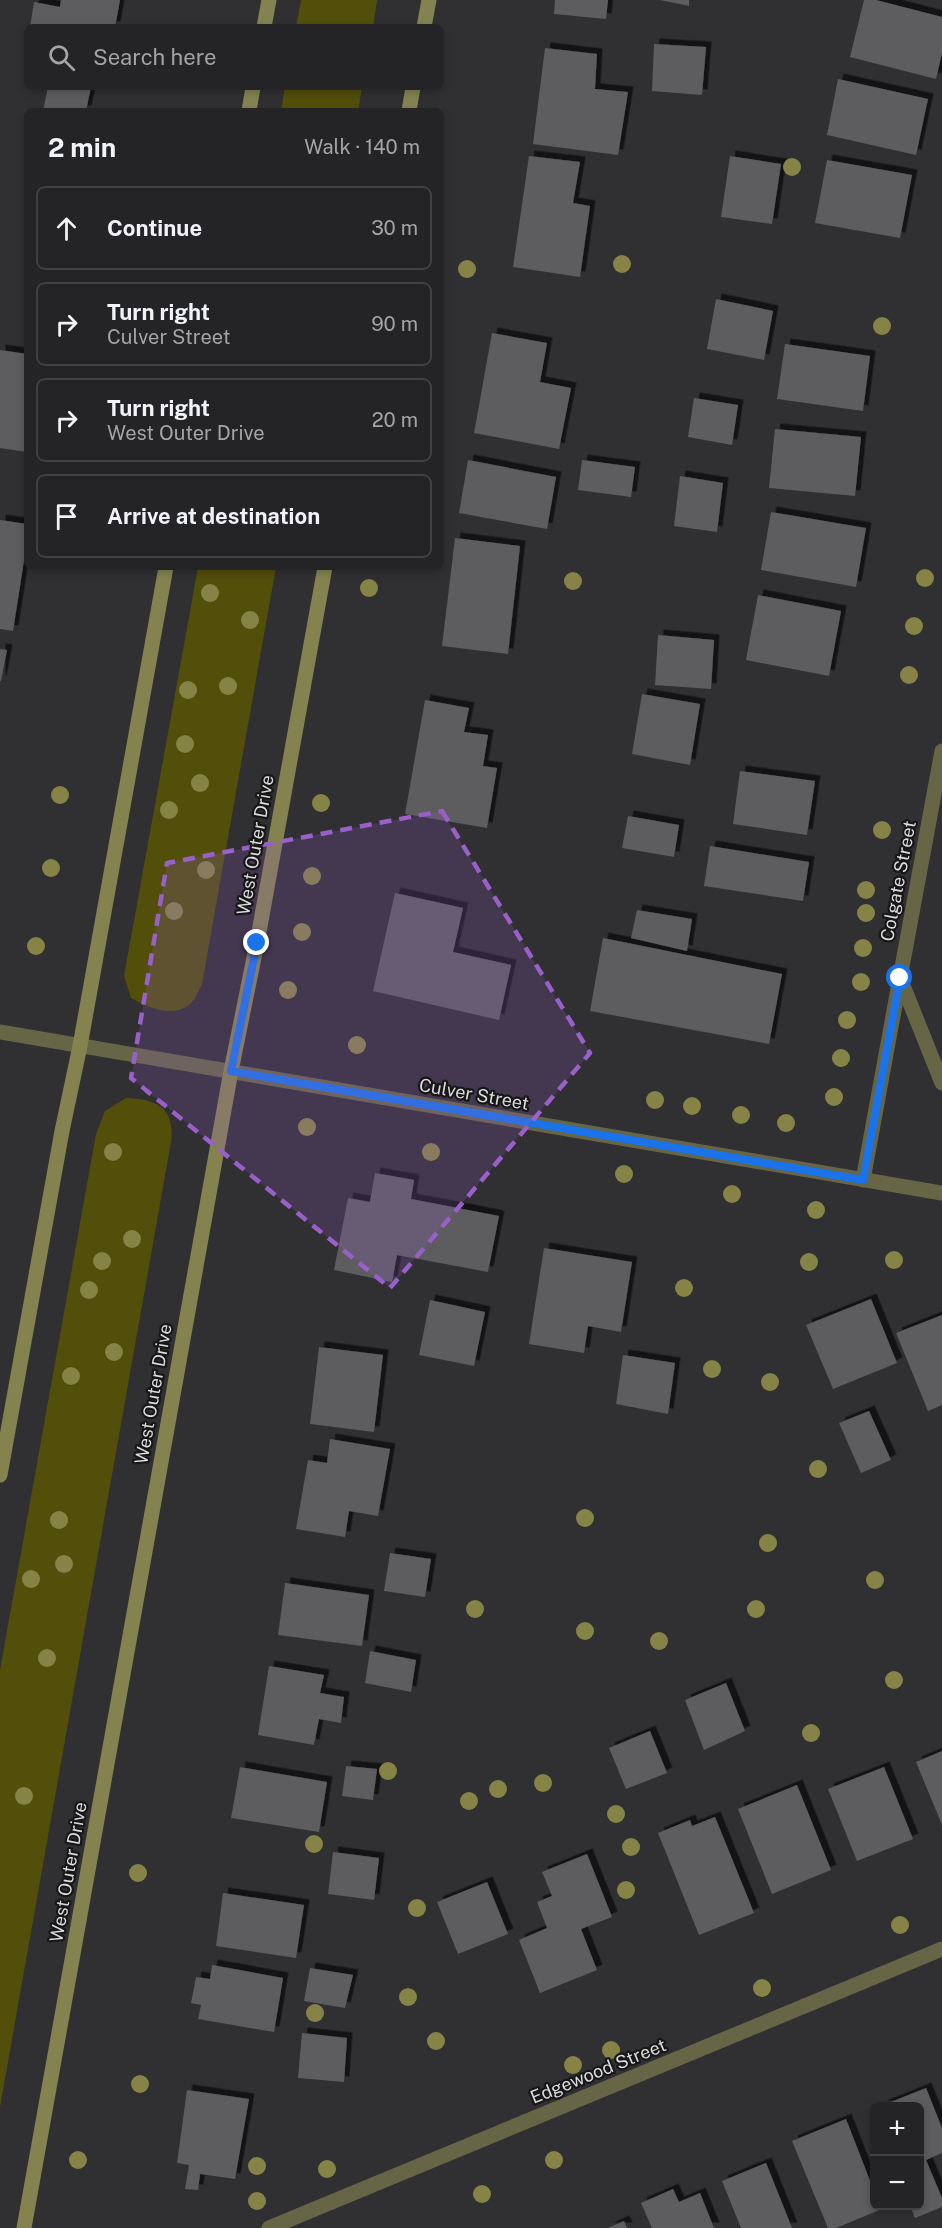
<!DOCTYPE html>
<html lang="en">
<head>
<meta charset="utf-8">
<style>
  body { margin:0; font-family:"Public Sans",sans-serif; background:#2c2b2e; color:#f1f3f6 }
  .controls { position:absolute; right:18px; bottom:18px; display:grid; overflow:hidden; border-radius:9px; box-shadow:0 3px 9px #0003 }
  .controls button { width:54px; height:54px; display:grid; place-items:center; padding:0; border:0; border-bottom:2px solid #414043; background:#242326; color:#f1f3f6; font:30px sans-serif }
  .stop { position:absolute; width:18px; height:18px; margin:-14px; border:4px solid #1a73e8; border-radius:50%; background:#fff }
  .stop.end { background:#1a73e8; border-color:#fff; box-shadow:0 2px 6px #0008 }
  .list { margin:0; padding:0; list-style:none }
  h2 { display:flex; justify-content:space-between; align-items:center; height:78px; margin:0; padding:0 24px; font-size:26px }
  h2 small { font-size:20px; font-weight:400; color:#a3a4a7 }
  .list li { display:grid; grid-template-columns:39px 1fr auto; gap:18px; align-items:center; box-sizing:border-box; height:84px; margin:0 12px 12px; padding:0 12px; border:2px solid #414043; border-radius:9px }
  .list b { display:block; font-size:22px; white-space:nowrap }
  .list p { margin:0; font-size:20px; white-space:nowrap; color:#a3a4a7 }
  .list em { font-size:20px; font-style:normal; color:#a3a4a7 }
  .icon { flex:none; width:33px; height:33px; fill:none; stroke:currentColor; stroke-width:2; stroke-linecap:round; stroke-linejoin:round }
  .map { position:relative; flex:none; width:942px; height:2228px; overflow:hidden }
  .search { position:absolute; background:#242326; box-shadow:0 3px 9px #0003; left:24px; top:24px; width:420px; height:66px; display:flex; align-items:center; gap:15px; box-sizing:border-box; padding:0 21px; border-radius:9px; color:#a3a4a7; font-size:22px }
  .panel { position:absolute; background:#242326; box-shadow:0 3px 9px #0003; left:24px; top:108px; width:420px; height:462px; border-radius:9px }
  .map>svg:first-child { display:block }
</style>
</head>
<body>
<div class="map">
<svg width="942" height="2228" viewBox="0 0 942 2228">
  <defs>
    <filter id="shadow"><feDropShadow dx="5.5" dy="-5.5" stdDeviation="0" flood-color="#0009"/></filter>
  </defs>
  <rect width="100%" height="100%" fill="#302f32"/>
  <g fill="#514f0a">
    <polygon points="301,0 377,0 373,27 296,27"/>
    <polygon points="285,87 362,87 358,111 281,111"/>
    <path d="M198 567H276L202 984C199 990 195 1000 190 1004 172 1019 148 1007 131 998L124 976Z"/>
    <path d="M126 1098C157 1099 175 1108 171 1142L0 2107V1670L96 1134 105 1111Z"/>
  </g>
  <g fill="#5d5b5f" filter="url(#shadow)">
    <polygon points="61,0 120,0 115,27 30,27 34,2 60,7"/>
    <polygon points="555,0 608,0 606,19 554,14"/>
    <polygon points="660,0 689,0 689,6"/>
    <polygon points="864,0 876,0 942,17 942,53 936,79 850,57"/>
    <polygon points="654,44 706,47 702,95 652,91"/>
    <polygon points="545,48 597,54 595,89 628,92 618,155 533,144"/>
    <polygon points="838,79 928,99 916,155 827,135"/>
    <polygon points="48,87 91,87 86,111 43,111"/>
    <polygon points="529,156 580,162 573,203 590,206 580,277 513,267"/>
    <polygon points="730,156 781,164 772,224 721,217"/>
    <polygon points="827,160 912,175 900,238 815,223"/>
    <polygon points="716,299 773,311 764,360 707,349"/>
    <polygon points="492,333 547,343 540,382 571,388 559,449 474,433"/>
    <polygon points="785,344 870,356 863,411 777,399"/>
    <polygon points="0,350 27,354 27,452 0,448"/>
    <polygon points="694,398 738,405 732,445 688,437"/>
    <polygon points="775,429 861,437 855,496 769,488"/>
    <polygon points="468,460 556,477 547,529 459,513"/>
    <polygon points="582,460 635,467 631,497 578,490"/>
    <polygon points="680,476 723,483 717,532 674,526"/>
    <polygon points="771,512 866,528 856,587 761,570"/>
    <polygon points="0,520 27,524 27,541 13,631 0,629"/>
    <polygon points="455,538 520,546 508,654 442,646"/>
    <polygon points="758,595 841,611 829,676 746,660"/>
    <polygon points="658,635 714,640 711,689 655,685"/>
    <polygon points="0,649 7,650 1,681 0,681"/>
    <polygon points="642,694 700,704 690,765 632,754"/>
    <polygon points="425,700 469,708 464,732 488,735 483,766 497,768 487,828 405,814"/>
    <polygon points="740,771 815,781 807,835 733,824"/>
    <polygon points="628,816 679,825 674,857 622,848"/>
    <polygon points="710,846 809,862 803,901 704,886"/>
    <polygon points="395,893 463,908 453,952 511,965 499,1020 373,991"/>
    <polygon points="637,910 692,919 687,951 631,938"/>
    <polygon points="603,938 782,974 769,1044 590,1011"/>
    <polygon points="375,1173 414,1180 411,1199 499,1216 488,1272 397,1255 392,1282 334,1270 348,1198 370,1202"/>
    <polygon points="544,1248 632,1262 621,1332 588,1326 584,1353 529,1344"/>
    <polygon points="871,1299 897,1363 833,1389 806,1325"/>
    <polygon points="430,1300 485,1312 474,1366 419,1355"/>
    <polygon points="942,1315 942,1405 928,1411 896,1333"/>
    <polygon points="319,1347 383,1355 374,1432 310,1424"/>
    <polygon points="623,1355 675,1363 668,1414 616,1404"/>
    <polygon points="869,1411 891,1460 861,1473 839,1423"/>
    <polygon points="330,1439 390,1449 378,1516 349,1511 345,1537 296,1529 308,1460 327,1463"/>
    <polygon points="390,1553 431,1559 425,1597 384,1591"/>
    <polygon points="285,1583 369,1595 362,1646 278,1635"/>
    <polygon points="370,1651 416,1660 411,1692 365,1683"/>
    <polygon points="269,1666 324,1675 320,1693 344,1697 341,1723 319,1719 314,1745 258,1735"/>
    <polygon points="726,1683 745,1731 704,1750 685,1700"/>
    <polygon points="650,1731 667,1773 626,1789 609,1748"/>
    <polygon points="942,1751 942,1825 916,1762"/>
    <polygon points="346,1766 377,1769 373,1800 342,1796"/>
    <polygon points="240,1767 327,1782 319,1832 231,1818"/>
    <polygon points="884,1767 913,1839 857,1861 828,1789"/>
    <polygon points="797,1785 831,1870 772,1894 738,1809"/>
    <polygon points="715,1817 754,1913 699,1935 658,1833 690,1820 692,1826"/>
    <polygon points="333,1852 379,1858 374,1900 328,1894"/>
    <polygon points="587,1854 612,1917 581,1929 597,1970 540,1993 519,1940 547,1928 537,1902 552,1896 542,1872"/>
    <polygon points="487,1882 508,1934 458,1954 437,1902"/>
    <polygon points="223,1893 304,1905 296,1958 216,1946"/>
    <polygon points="212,1965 283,1978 274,2032 198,2019 201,2005 191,2003 196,1977 210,1979"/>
    <polygon points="310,1968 353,1975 345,2008 304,2001"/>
    <polygon points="302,2033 347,2038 344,2082 298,2078"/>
    <polygon points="926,2088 942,2128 942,2153 926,2160 942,2198 942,2207 915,2218 910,2206 920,2206 920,2106 881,2106"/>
    <polygon points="187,2090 249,2099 235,2179 200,2174 198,2190 185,2189 189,2165 177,2163"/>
    <polygon points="846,2119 874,2191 874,2206 881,2206 882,2209 836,2228 828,2228 792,2141"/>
    <polygon points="766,2163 792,2228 741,2228 722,2181"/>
    <polygon points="673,2189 679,2202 700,2193 714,2228 652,2228 641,2203"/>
    <polygon points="624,2221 627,2228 608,2228"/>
  </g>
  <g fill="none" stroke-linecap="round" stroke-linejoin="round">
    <g stroke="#666546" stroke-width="15">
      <polyline points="942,751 900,978 942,1083"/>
      <polyline points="0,1032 942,1193"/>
      <polyline points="863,1180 900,978"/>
      <polyline points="269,2228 942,1949"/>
    </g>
    <g stroke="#848350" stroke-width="15">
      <polyline points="264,27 269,0"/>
      <polyline points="424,27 429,0"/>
      <polyline points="249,111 253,87"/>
      <polyline points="409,111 413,87"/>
      <polyline points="0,1475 62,1131 80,1046 166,567"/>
      <polyline points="24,2228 231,1071 257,943 325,567"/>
    </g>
  </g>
  <g fill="#858346">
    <circle cx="792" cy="167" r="9"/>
    <circle cx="622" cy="264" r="9"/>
    <circle cx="467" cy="269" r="9"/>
    <circle cx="882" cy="326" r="9"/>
    <circle cx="925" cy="578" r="9"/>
    <circle cx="573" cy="581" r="9"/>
    <circle cx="369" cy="588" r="9"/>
    <circle cx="210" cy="593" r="9"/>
    <circle cx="250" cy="620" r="9"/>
    <circle cx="914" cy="626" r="9"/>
    <circle cx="909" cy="675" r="9"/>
    <circle cx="228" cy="686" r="9"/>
    <circle cx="188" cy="690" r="9"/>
    <circle cx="185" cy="744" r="9"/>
    <circle cx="200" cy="783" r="9"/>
    <circle cx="60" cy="795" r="9"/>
    <circle cx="321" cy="803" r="9"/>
    <circle cx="169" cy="810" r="9"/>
    <circle cx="882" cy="830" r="9"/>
    <circle cx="51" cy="868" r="9"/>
    <circle cx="206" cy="870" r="9"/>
    <circle cx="312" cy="876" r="9"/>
    <circle cx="866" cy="890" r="9"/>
    <circle cx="174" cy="911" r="9"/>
    <circle cx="866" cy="913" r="9"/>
    <circle cx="302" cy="932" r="9"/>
    <circle cx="36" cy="946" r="9"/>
    <circle cx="863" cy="948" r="9"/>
    <circle cx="861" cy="982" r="9"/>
    <circle cx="288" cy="990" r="9"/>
    <circle cx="847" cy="1020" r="9"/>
    <circle cx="357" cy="1045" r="9"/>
    <circle cx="841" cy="1058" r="9"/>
    <circle cx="834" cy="1097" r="9"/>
    <circle cx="655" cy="1100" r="9"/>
    <circle cx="692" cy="1106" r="9"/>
    <circle cx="741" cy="1115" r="9"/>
    <circle cx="786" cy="1123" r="9"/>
    <circle cx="307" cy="1127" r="9"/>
    <circle cx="113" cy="1152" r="9"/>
    <circle cx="431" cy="1152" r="9"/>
    <circle cx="624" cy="1174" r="9"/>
    <circle cx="732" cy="1194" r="9"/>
    <circle cx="816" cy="1210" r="9"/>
    <circle cx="132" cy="1239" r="9"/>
    <circle cx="894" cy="1260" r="9"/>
    <circle cx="102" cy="1261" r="9"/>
    <circle cx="809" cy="1262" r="9"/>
    <circle cx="684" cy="1288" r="9"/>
    <circle cx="89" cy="1290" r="9"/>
    <circle cx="114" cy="1352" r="9"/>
    <circle cx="712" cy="1369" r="9"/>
    <circle cx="71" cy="1376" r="9"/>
    <circle cx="770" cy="1382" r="9"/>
    <circle cx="818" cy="1469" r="9"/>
    <circle cx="585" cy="1518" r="9"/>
    <circle cx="59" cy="1520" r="9"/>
    <circle cx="768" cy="1543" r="9"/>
    <circle cx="64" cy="1564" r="9"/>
    <circle cx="31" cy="1579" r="9"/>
    <circle cx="875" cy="1580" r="9"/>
    <circle cx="475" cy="1609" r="9"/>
    <circle cx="756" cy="1609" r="9"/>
    <circle cx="585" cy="1631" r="9"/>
    <circle cx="659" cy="1641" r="9"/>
    <circle cx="47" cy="1658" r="9"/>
    <circle cx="894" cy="1680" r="9"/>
    <circle cx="811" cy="1733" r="9"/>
    <circle cx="388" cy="1771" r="9"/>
    <circle cx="543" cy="1783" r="9"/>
    <circle cx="498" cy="1789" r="9"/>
    <circle cx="24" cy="1796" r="9"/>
    <circle cx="469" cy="1801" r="9"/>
    <circle cx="616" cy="1814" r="9"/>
    <circle cx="314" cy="1844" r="9"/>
    <circle cx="631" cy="1847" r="9"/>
    <circle cx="138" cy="1873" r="9"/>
    <circle cx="626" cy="1890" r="9"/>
    <circle cx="417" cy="1908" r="9"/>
    <circle cx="900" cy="1925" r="9"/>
    <circle cx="762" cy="1988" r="9"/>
    <circle cx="408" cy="1997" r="9"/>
    <circle cx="315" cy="2013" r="9"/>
    <circle cx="436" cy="2041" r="9"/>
    <circle cx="611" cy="2050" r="9"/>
    <circle cx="573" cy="2065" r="9"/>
    <circle cx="140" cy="2084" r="9"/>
    <circle cx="78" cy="2160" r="9"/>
    <circle cx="554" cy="2160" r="9"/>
    <circle cx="257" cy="2166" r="9"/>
    <circle cx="327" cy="2169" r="9"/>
    <circle cx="482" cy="2194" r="9"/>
    <circle cx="257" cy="2201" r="9"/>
  </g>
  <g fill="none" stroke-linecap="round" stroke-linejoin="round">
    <polyline stroke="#1a73e8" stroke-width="8" points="257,943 231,1071 863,1180 900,978"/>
  </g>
  <path fill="#9860c8" fill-opacity="0.2" stroke="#9860c8" stroke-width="4.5" stroke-dasharray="12 8" stroke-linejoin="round" d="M442 811 590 1053 390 1288 131 1078 167 863Z"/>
  <g text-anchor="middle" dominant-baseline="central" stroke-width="4.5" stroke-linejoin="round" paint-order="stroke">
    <g font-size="18" fill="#dbdbdd" stroke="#181718">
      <text transform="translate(255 845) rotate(-80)">West Outer Drive</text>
      <text transform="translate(898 881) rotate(-79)">Colgate Street</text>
      <text transform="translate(474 1094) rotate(10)">Culver Street</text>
      <text transform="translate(153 1394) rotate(-80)">West Outer Drive</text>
      <text transform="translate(68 1872) rotate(-80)">West Outer Drive</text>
      <text transform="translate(598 2071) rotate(-22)">Edgewood Street</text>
    </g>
  </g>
</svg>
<div class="controls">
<button>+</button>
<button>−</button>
</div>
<div class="stop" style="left:900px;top:978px"></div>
<div class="stop end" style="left:257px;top:943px"></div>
<div class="search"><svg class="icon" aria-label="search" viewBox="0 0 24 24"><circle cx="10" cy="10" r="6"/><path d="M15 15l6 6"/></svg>Search here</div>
<section class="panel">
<h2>2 min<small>Walk · 140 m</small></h2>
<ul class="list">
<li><svg class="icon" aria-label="ahead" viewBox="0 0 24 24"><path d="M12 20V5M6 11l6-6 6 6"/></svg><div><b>Continue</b></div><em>30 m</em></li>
<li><svg class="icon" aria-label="right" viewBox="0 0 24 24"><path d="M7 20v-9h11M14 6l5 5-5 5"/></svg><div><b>Turn right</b><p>Culver Street</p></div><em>90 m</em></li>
<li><svg class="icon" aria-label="right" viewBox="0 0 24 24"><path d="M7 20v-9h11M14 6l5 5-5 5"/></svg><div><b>Turn right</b><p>West Outer Drive</p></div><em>20 m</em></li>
<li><svg class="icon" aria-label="arrive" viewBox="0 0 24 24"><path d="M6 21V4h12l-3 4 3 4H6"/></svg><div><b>Arrive at destination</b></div></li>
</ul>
</section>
</div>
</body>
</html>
